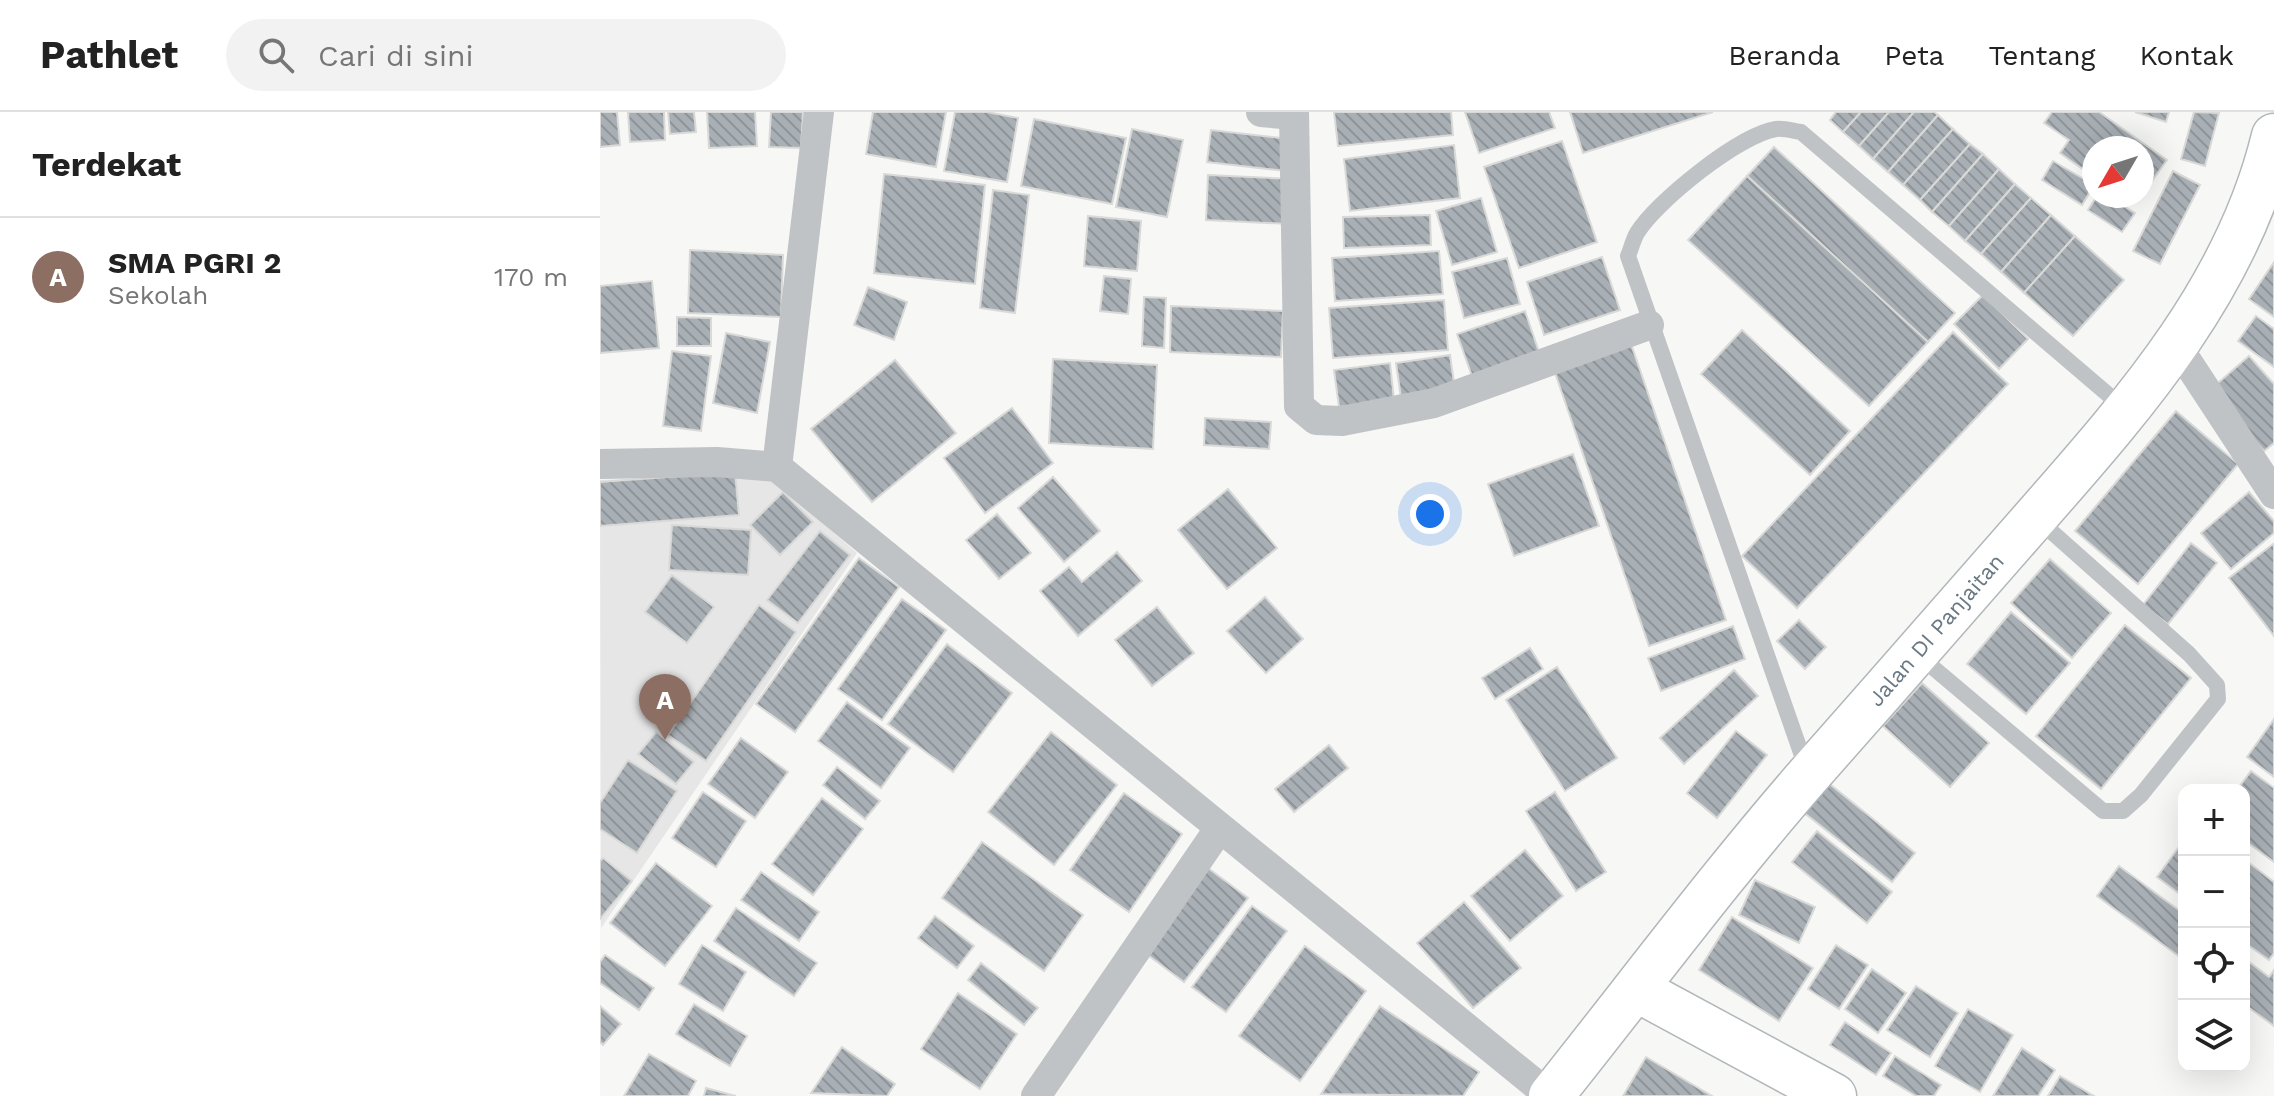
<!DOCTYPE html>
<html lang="id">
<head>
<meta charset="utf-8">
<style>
  body { margin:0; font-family:"Work Sans",sans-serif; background:#f2f2f2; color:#222 }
  .controls { position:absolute; right:24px; bottom:24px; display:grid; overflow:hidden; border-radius:16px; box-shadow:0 8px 32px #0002 }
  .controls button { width:72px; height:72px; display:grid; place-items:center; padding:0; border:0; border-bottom:2px solid #e0e0e0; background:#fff; color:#222; font:40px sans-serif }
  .compass { position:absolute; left:1482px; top:24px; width:72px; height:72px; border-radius:50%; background:#fff; box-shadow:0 8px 32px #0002; rotate:231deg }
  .you { position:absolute; left:830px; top:402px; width:28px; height:28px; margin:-20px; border:6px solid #fff; border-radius:50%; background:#1a73e8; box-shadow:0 0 0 12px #1a73e833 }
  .badge { display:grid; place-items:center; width:52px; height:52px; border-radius:50%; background:#db2777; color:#fff; font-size:26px; font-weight:700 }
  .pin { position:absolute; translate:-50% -66px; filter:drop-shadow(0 2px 4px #0008) }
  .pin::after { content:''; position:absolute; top:42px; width:28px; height:24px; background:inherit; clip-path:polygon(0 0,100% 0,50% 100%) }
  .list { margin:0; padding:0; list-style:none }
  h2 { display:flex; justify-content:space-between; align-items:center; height:104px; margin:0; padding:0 32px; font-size:34px }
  h2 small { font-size:26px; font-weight:400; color:#767676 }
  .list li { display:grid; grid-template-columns:52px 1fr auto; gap:24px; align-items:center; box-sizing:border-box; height:120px; padding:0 32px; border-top:2px solid #e0e0e0 }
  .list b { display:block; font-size:30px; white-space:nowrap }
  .list p { margin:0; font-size:26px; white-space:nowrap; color:#767676 }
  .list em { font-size:26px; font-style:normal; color:#767676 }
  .icon { flex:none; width:44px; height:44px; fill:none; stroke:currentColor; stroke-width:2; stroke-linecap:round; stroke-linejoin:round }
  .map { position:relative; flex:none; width:1674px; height:984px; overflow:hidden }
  header { display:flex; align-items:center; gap:48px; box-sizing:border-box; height:112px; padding:0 40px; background:#fff; border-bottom:2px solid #e0e0e0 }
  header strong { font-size:38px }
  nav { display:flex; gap:44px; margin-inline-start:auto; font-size:28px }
  .search { width:560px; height:72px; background:#f2f2f2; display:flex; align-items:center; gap:20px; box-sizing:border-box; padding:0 28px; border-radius:44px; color:#767676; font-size:30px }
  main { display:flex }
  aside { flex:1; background:#fff }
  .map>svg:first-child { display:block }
</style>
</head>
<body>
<header>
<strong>Pathlet</strong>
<div class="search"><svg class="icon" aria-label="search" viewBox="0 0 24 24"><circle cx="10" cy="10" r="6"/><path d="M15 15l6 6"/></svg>Cari di sini</div>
<nav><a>Beranda</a><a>Peta</a><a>Tentang</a><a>Kontak</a></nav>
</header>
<main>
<aside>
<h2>Terdekat<small></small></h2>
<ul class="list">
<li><span class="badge" style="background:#8d6e63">A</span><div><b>SMA PGRI 2</b><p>Sekolah</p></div><em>170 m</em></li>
</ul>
</aside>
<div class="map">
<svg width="1674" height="984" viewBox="0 0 1674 984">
  <defs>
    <pattern id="building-back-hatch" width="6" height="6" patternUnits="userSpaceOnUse" patternTransform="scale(2)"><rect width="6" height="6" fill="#a9b0b5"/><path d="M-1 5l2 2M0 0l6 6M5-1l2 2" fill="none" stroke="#8e9499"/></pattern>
  </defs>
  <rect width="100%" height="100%" fill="#f7f7f5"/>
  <polygon fill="#e5e6e5" points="156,361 174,368 257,441 1,816 0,368"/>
  <g fill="url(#building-back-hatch)" stroke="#d9d9d7" stroke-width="2">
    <polygon points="0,0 17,0 20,33 0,35"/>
    <polygon points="28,0 64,0 65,28 30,30"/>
    <polygon points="68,0 94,0 96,20 70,22"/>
    <polygon points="107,0 155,0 157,34 109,36"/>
    <polygon points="171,0 203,0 201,36 169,35"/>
    <polygon points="273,0 346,0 336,55 266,42"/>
    <polygon points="355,0 387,0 418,6 407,70 344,59"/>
    <polygon points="734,0 851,0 853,23 738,34"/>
    <polygon points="865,0 949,0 955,16 879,41"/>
    <polygon points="970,0 1113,0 983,41"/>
    <polygon points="1236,0 1261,0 1243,20 1230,8"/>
    <polygon points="1261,0 1289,0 1259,34 1243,20"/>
    <polygon points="1289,0 1314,0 1273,47 1259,34"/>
    <polygon points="1314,0 1334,0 1338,3 1288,60 1273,47"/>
    <polygon points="1452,0 1499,0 1567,48 1544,80 1542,36 1494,36 1494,65 1460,41 1469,28 1444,11"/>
    <polygon points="1535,0 1569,0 1566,10"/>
    <polygon points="1594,0 1619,1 1605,54 1581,47"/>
    <polygon points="1338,3 1353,17 1303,73 1288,60"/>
    <polygon points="434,7 526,26 512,92 421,74"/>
    <polygon points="532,17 583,28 567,105 516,95"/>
    <polygon points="1353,17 1370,32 1320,88 1303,73"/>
    <polygon points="611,18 689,27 686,59 607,50"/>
    <polygon points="962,29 997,130 919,156 884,55"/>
    <polygon points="1370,32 1383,42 1332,100 1320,88"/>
    <polygon points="854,33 860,86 750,99 744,47"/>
    <polygon points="1174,35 1355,201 1328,230 1147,64"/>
    <polygon points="1383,42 1399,57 1349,114 1332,100"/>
    <polygon points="1453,49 1494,73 1482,93 1442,68"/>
    <polygon points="1399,57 1415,72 1365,129 1349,114"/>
    <polygon points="1573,59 1600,73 1560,152 1533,139"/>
    <polygon points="284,62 385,73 375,172 274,161"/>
    <polygon points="608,63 690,67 688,112 606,108"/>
    <polygon points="1147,64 1328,230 1269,294 1088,128"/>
    <polygon points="1415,72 1431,86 1381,142 1365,129"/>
    <polygon points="393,78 429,83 415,201 380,196"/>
    <polygon points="1497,84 1508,84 1535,101 1522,120 1488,98"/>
    <polygon points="881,86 897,140 852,153 836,99"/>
    <polygon points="1431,86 1451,103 1401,160 1381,142"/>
    <polygon points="830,103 831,133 744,136 743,105"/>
    <polygon points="1451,103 1475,124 1424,181 1401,160"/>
    <polygon points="488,104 541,109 537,159 484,154"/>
    <polygon points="1475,124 1524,168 1473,224 1424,181"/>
    <polygon points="90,138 183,143 181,205 88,201"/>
    <polygon points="839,139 843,182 735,189 732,146"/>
    <polygon points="1002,145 1020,198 944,223 927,170"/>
    <polygon points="907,146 920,192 864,206 852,160"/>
    <polygon points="1674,150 1674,205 1649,187"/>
    <polygon points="504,164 531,167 528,202 500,199"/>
    <polygon points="52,169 59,236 0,241 0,174"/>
    <polygon points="268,175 307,190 294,228 254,213"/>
    <polygon points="1383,183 1428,227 1399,257 1354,212"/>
    <polygon points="544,185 566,186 564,236 542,234"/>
    <polygon points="844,188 848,238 733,246 729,196"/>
    <polygon points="571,194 683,199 681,245 570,240"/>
    <polygon points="925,199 940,243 873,267 857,222"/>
    <polygon points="1656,204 1674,217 1674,255 1638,229"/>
    <polygon points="77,205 111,206 111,234 77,234"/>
    <polygon points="1142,218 1250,319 1210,363 1101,262"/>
    <polygon points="1353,220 1408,272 1197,496 1142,444"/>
    <polygon points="126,221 170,230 157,301 113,291"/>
    <polygon points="1030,229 1126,508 1049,534 953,255"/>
    <polygon points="72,239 111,244 101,319 63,314"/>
    <polygon points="850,243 855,278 801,286 796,251"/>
    <polygon points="1649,244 1674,272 1674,331 1664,339 1611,277"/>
    <polygon points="453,247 557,253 553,337 449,331"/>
    <polygon points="295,248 356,321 272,390 211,317"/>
    <polygon points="790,251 794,288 739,295 734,258"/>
    <polygon points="412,296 453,351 385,401 344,346"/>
    <polygon points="1576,299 1638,352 1538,472 1475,419"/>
    <polygon points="605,306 671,310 669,337 604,333"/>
    <polygon points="973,342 999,414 914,444 888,372"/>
    <polygon points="135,360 139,403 0,414 0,370"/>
    <polygon points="453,365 500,419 464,450 418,396"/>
    <polygon points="628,377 677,436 627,477 578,418"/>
    <polygon points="183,380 213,410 180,443 150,413"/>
    <polygon points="1649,380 1674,409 1674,421 1631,457 1601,421"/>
    <polygon points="397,402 431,441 399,467 366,428"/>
    <polygon points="72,413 151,418 148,463 69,458"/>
    <polygon points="220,419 250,443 198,511 167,488"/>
    <polygon points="1591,431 1617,451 1568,512 1543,493"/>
    <polygon points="1673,432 1674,434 1674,524 1629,466"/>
    <polygon points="517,440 542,469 478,524 440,479 469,455 482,470"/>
    <polygon points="259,446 299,475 195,620 156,592"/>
    <polygon points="1450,447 1511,501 1472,546 1411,491"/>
    <polygon points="72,463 114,495 87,531 45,500"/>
    <polygon points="665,485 703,527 666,561 627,519"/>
    <polygon points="302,487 346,518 282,608 238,577"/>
    <polygon points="159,493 196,520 106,649 68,623"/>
    <polygon points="557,495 594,541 552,574 515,528"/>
    <polygon points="1411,500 1470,551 1426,602 1367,552"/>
    <polygon points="1199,508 1226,535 1205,557 1177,529"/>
    <polygon points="1525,513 1591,566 1501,677 1436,624"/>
    <polygon points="1133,514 1145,547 1061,579 1048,546"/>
    <polygon points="347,532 412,581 353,660 288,612"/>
    <polygon points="930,536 943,557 895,587 882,566"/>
    <polygon points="957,555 1017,646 965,679 906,588"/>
    <polygon points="1134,558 1158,584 1084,652 1060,626"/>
    <polygon points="1322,571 1389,631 1350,675 1283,614"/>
    <polygon points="247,590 310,636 281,676 218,629"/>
    <polygon points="1674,607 1674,665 1647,645"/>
    <polygon points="1136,619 1167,643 1117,706 1087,681"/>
    <polygon points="56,620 94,650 76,672 38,642"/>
    <polygon points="451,620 517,673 454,753 388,700"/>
    <polygon points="141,626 188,660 155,706 108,672"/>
    <polygon points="729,633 748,656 694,700 675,677"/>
    <polygon points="28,648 77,679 37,741 0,717 0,691"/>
    <polygon points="237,655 280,689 265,707 223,673"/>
    <polygon points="1651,659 1674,676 1674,750 1644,728 1644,678 1637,678"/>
    <polygon points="1226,669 1315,741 1292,770 1202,699"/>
    <polygon points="103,680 146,709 116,755 72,726"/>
    <polygon points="955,680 1006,760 976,779 926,699"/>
    <polygon points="524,681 582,722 529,800 470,758"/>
    <polygon points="222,686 263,717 213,783 172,752"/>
    <polygon points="1217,719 1292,780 1267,811 1192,750"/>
    <polygon points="1584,728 1584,785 1557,765"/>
    <polygon points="382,730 483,803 444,859 342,786"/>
    <polygon points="925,738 963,784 910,829 871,784"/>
    <polygon points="3,746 32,769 0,807 0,749"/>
    <polygon points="1644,747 1674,770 1674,841 1669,848 1644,830"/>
    <polygon points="56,751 112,794 65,854 10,811"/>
    <polygon points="1519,754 1584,802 1584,848 1497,784"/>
    <polygon points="608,756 648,786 584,870 544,840"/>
    <polygon points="161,760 219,800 199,829 141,788"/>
    <polygon points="1155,768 1215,795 1199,831 1139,803"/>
    <polygon points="864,790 921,856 873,896 817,831"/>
    <polygon points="652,794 687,819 626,900 592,875"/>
    <polygon points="136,796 217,851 194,884 114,829"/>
    <polygon points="335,804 374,834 357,856 318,826"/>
    <polygon points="1132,805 1213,856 1179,909 1099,858"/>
    <polygon points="102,833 146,860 123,899 79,872"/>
    <polygon points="1236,833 1268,853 1239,897 1208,877"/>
    <polygon points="705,834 766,879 700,969 639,924"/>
    <polygon points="5,843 54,876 39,898 0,871 0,850"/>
    <polygon points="1644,846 1669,865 1674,858 1674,914 1644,892"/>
    <polygon points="381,851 438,896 424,913 368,868"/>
    <polygon points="1272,857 1306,881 1278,921 1245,897"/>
    <polygon points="1316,874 1358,901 1330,945 1287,918"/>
    <polygon points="358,881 417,922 380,977 321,937"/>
    <polygon points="94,892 147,924 130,954 76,922"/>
    <polygon points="0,894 21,912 3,933 0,930"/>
    <polygon points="780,894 879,960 863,984 721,982"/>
    <polygon points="1368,897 1413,923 1380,980 1335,954"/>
    <polygon points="1245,910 1291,941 1276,963 1230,933"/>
    <polygon points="242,935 295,972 287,984 211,981"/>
    <polygon points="1422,936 1455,958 1438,984 1393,984"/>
    <polygon points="49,942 96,969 88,984 24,984"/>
    <polygon points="1295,944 1341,973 1334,984 1316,984 1283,964"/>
    <polygon points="1046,945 1112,984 1023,984"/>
    <polygon points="1460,964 1494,984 1448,984"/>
    <polygon points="106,976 136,984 104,984"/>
  </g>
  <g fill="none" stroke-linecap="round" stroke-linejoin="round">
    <defs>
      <g id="secondary">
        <polyline points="1036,877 1234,984"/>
        <path d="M951 984C1038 875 1122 762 1214 657 1284 578 1353 499 1423 419 1527 300 1636 182 1674 24"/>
      </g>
    </defs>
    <use href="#secondary" stroke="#b1b7bb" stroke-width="47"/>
    <g stroke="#bfc3c6" stroke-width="16">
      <polyline points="1317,542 1503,699 1523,699 1541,683 1618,587 1617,573 1589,542 1435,405"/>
      <path d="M1207 658 1028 144C1031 137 1033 128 1037 121 1057 89 1139 23 1176 17 1184 16 1194 19 1201 20L1525 297"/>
    </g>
    <g stroke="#bfc3c6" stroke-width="30">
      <polyline points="661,0 694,3"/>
      <polyline points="694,0 699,294 716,308 742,309 834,291 1049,213"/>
      <polyline points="1577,234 1674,382"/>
      <polyline points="0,352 117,350 177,355 950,984"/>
      <polyline points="177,355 219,0"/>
      <polyline points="436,984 619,717"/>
    </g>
    <use href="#secondary" stroke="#fff" stroke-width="44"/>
  </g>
  <g text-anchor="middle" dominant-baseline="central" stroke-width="8" stroke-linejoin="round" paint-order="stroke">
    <g font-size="22" fill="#697983" stroke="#fff">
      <text transform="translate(1336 518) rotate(-49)">Jalan DI Panjaitan</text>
    </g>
  </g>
</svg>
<div class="controls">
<button>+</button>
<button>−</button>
<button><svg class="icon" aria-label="locate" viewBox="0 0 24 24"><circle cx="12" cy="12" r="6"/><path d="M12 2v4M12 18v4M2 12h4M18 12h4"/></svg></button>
<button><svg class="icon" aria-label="layers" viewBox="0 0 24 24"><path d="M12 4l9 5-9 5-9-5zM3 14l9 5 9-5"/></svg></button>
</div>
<svg class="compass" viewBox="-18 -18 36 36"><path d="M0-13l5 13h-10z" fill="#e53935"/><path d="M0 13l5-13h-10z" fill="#767676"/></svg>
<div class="you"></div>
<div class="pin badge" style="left:65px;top:628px;background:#8d6e63">A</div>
</div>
</main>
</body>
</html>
